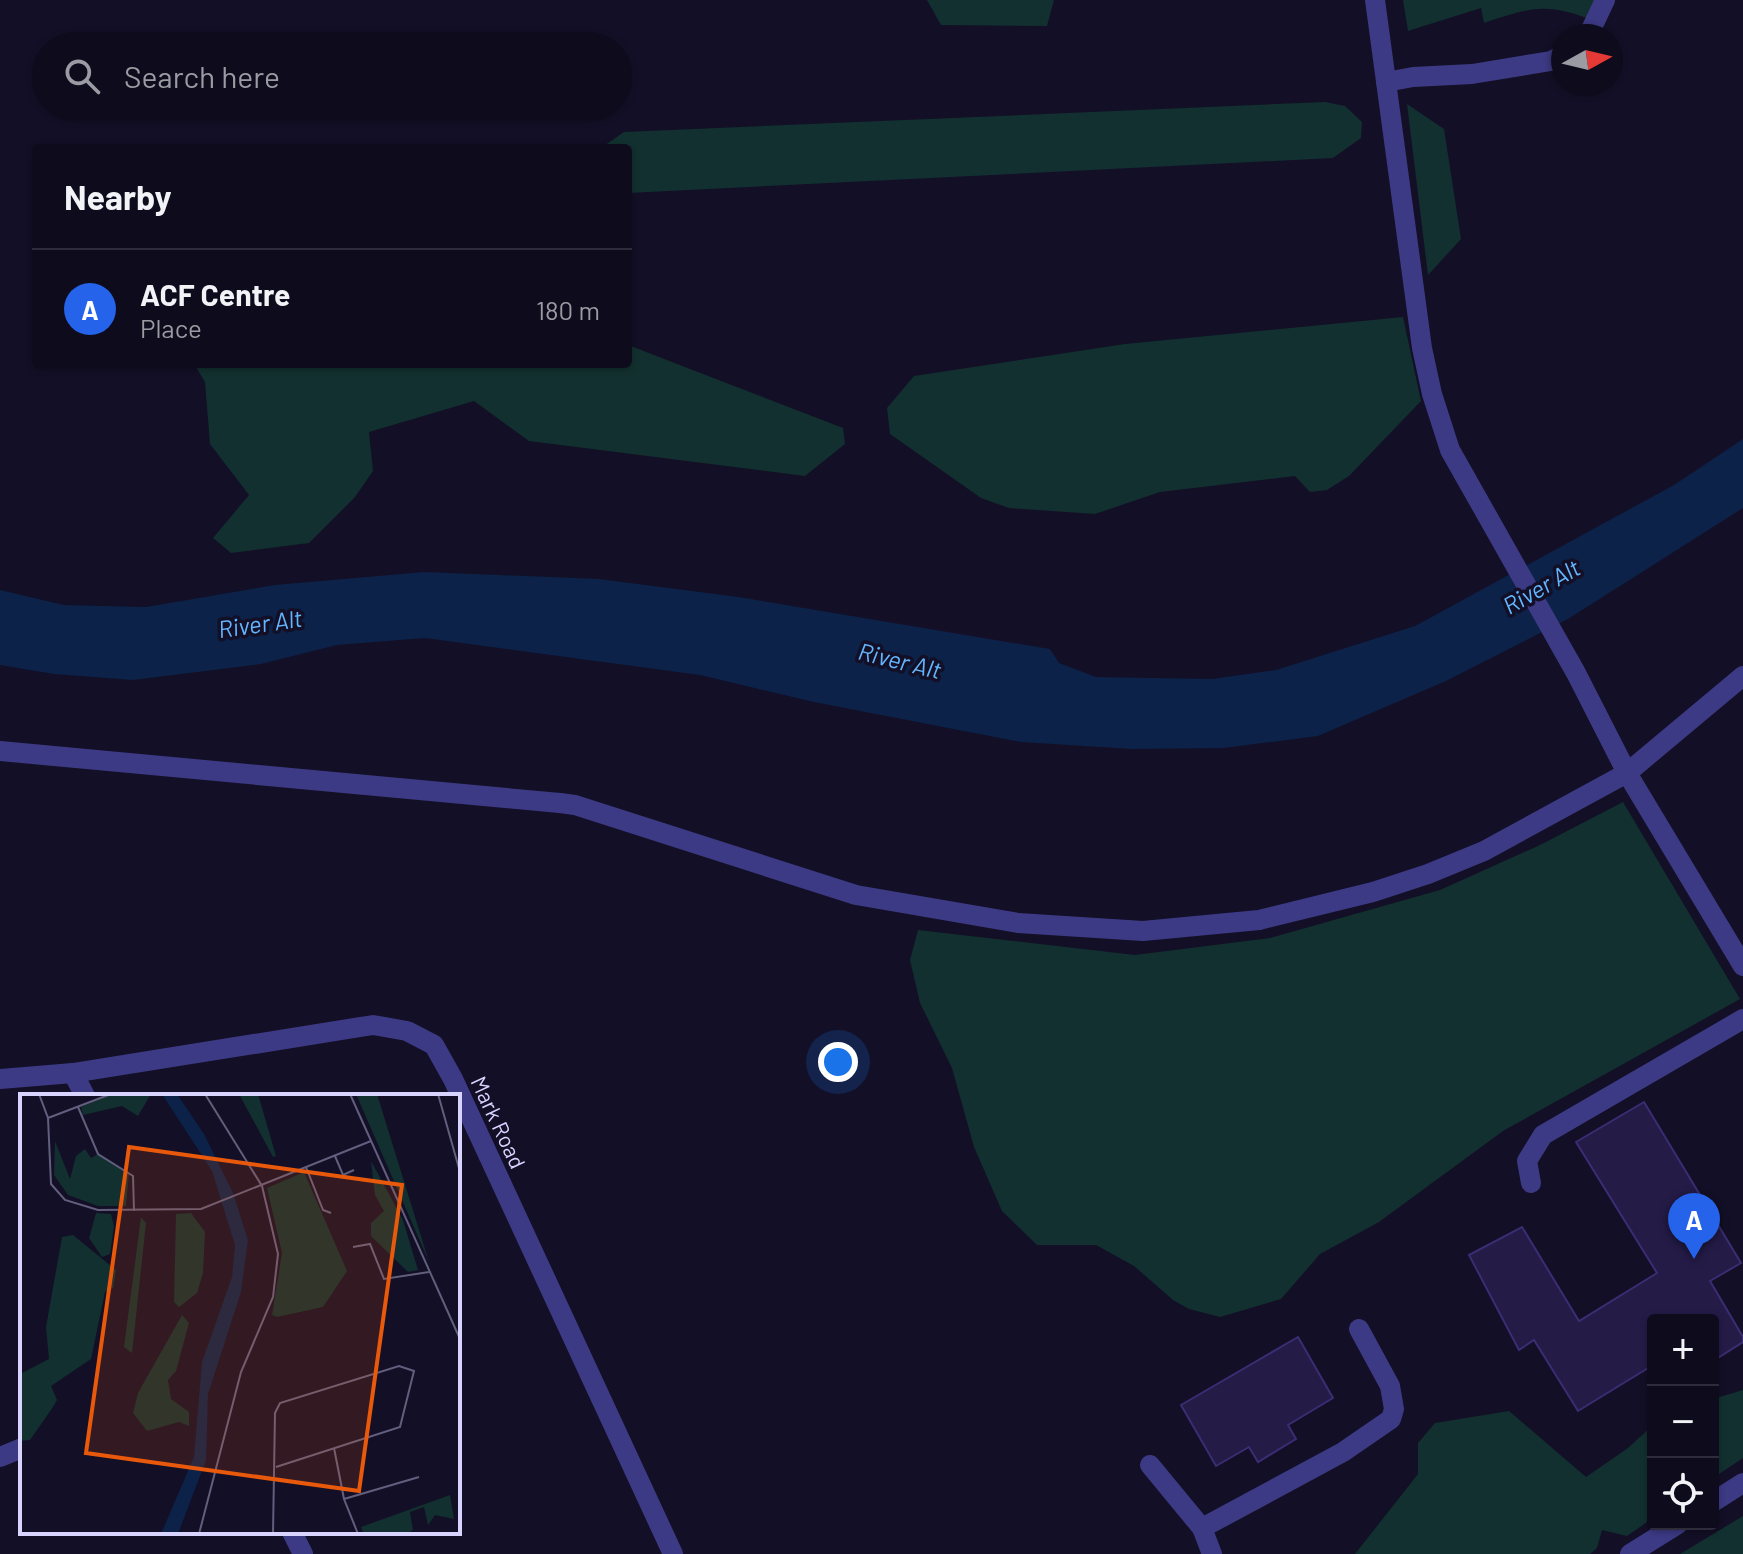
<!DOCTYPE html>
<html lang="en">
<head>
<meta charset="utf-8">
<style>
  body { margin:0; font-family:Barlow,sans-serif; background:#1c1929; color:#f1f3f6 }
  .controls { position:absolute; right:24px; bottom:24px; display:grid; overflow:hidden; border-radius:8px; box-shadow:0 2px 6px #0004 }
  .controls button { width:72px; height:72px; display:grid; place-items:center; padding:0; border:0; border-bottom:2px solid #2e2b3b; background:#0e0b1c; color:#f1f3f6; font:40px sans-serif }
  .compass { position:absolute; left:1551px; top:24px; width:72px; height:72px; border-radius:50%; background:#0e0b1c; box-shadow:0 2px 6px #0004; rotate:82deg }
  .you { position:absolute; left:838px; top:1062px; width:28px; height:28px; margin:-20px; border:6px solid #fff; border-radius:50%; background:#1a73e8; box-shadow:0 0 0 12px #1a73e833 }
  .badge { display:grid; place-items:center; width:52px; height:52px; border-radius:50%; background:#2563eb; color:#fff; font-size:26px; font-weight:700 }
  .pin { position:absolute; translate:-50% -66px; filter:drop-shadow(0 2px 4px #0008) }
  .pin::after { content:''; position:absolute; top:42px; width:28px; height:24px; background:inherit; clip-path:polygon(0 0,100% 0,50% 100%) }
  .list { margin:0; padding:0; list-style:none }
  h2 { display:flex; justify-content:space-between; align-items:center; height:104px; margin:0; padding:0 32px; font-size:34px }
  h2 small { font-size:26px; font-weight:400; color:#9b9ba3 }
  .list li { display:grid; grid-template-columns:52px 1fr auto; gap:24px; align-items:center; box-sizing:border-box; height:120px; padding:0 32px; border-top:2px solid #2e2b3b }
  .list b { display:block; font-size:30px; white-space:nowrap }
  .list p { margin:0; font-size:26px; white-space:nowrap; color:#9b9ba3 }
  .list em { font-size:26px; font-style:normal; color:#9b9ba3 }
  .icon { flex:none; width:44px; height:44px; fill:none; stroke:currentColor; stroke-width:2; stroke-linecap:round; stroke-linejoin:round }
  .map { position:relative; flex:none; width:1743px; height:1554px; overflow:hidden }
  .search { position:absolute; background:#0e0b1c; box-shadow:0 2px 6px #0004; left:32px; top:32px; width:600px; height:88px; display:flex; align-items:center; gap:20px; box-sizing:border-box; padding:0 28px; border-radius:44px; color:#9b9ba3; font-size:30px }
  .panel { position:absolute; background:#0e0b1c; box-shadow:0 2px 6px #0004; left:32px; top:144px; width:600px; height:224px; border-radius:8px }
  .map>svg:first-child { display:block }
</style>
</head>
<body>
<div class="map">
<svg width="1743" height="1554" viewBox="0 0 1743 1554">
  <rect width="100%" height="100%" fill="#130f26"/>
  <g fill="#12302f">
    <polygon points="927,0 1054,0 1047,26 941,25"/>
    <path d="M1403 0H1605L1595 21C1545 2 1533 7 1484 23L1481 8 1408 31Z"/>
    <polygon points="1325,102 1345,106 1362,122 1361,138 1333,158 628,193 628,148 601,148 624,132"/>
    <polygon points="1407,104 1444,129 1461,239 1428,275"/>
    <polygon points="1403,317 1421,401 1349,476 1327,490 1310,492 1295,476 1160,492 1095,514 1009,508 981,498 890,434 887,408 914,376 1125,344"/>
    <polygon points="628,345 843,428 845,444 805,476 529,441 474,401 369,432 373,471 355,497 309,543 231,553 213,538 249,495 210,444 205,382 194,364 628,364"/>
    <polygon points="1623,802 1740,999 1503,1131 1379,1222 1320,1254 1281,1299 1220,1317 1189,1309 1173,1300 1134,1266 1096,1245 1037,1245 1002,1211 974,1147 952,1068 920,1003 910,960 918,930 1135,955 1270,938 1440,890 1540,845"/>
    <polygon points="1743,1390 1743,1458 1713,1478 1713,1399"/>
    <polygon points="1509,1411 1586,1477 1628,1448 1653,1425 1653,1518 1627,1536 1602,1530 1597,1548 1590,1554 1355,1554 1418,1474 1418,1443 1435,1423"/>
    <polygon points="1743,1516 1743,1554 1680,1554"/>
  </g>
  <polygon fill="#0c2248" points="1743,439 1743,508 1568,619 1446,681 1318,736 1224,748 1132,749 1021,742 814,702 700,675 425,638 337,645 261,664 133,680 54,674 0,665 0,590 64,605 146,607 275,585 424,572 599,579 738,597 1050,649 1059,663 1096,677 1212,679 1276,670 1415,626 1674,485"/>
  <g fill="#241b47" stroke="#3b2d73" stroke-width="2">
    <polygon points="1644,1102 1741,1263 1710,1281 1743,1337 1743,1342 1713,1361 1713,1320 1653,1320 1653,1365 1578,1411 1534,1340 1519,1350 1469,1255 1522,1227 1579,1321 1657,1273 1576,1142"/>
    <polygon points="1298,1337 1333,1398 1288,1425 1296,1439 1258,1462 1249,1447 1216,1466 1181,1405"/>
  </g>
  <g fill="none" stroke-linecap="round" stroke-linejoin="round">
    <g stroke="#3d3a85" stroke-width="20">
      <polyline points="1375,0 1422,348 1432,394 1450,450 1576,673 1627,773 1743,966"/>
      <polyline points="1588,36 1605,0"/>
      <polyline points="1386,82 1413,77 1472,74 1551,61 1563,55"/>
      <polyline points="560,803 575,805 856,895 1018,923 1143,931 1259,920 1373,892 1428,874 1484,851 1627,773 1743,676"/>
      <polyline points="1531,1183 1527,1161 1543,1135 1743,1019"/>
      <polyline points="1150,1465 1202,1528"/>
      <polyline points="1713,1502 1743,1483"/>
      <polyline points="1212,1554 1202,1528 1343,1452 1391,1419 1394,1409 1390,1386 1359,1329"/>
      <polyline points="1630,1554 1678,1524"/>
    </g>
    <g stroke="#3d3a85" stroke-width="20">
      <polyline points="0,751 560,803"/>
      <polyline points="73,1073 85,1096"/>
      <polyline points="0,1079 73,1073 373,1025 407,1031 434,1045 453,1079 673,1554"/>
      <polyline points="0,1457 22,1448"/>
      <polyline points="292,1532 303,1554"/>
    </g>
  </g>
  <g text-anchor="middle" dominant-baseline="central" stroke-width="7" stroke-linejoin="round" paint-order="stroke">
    <g font-size="22" fill="#d9d4ff" stroke="#130f26">
      <text transform="translate(499 1122) rotate(65)">Mark Road</text>
    </g>
    <g font-size="24" font-style="italic" fill="#62b6ff" stroke="#130f26">
      <text transform="translate(1541 586) rotate(-30)">River Alt</text>
      <text transform="translate(260 623) rotate(-8)">River Alt</text>
      <text transform="translate(900 660) rotate(14)">River Alt</text>
    </g>
  </g>
  <g transform="translate(20 1094)">
    <rect width="440" height="440" fill="#130f26"/>
    <path d="M92 0H131L118 22 102 12 63 21 61 13ZM219 0H238L256 62 253 63ZM336 0H357L409 168ZM35 47 50 85 56 62 65 55 71 64 78 60 109 79 106 112H78L48 101 34 81ZM351 67 383 126 398 176 388 178 351 142V129L364 117 355 101ZM284 78 327 177 303 213 257 223 252 221 262 159 247 94ZM76 119 91 120 94 132 90 160 82 163 69 144ZM171 119 185 138 183 179 177 199 159 213 154 208 156 120ZM121 123 126 129 112 259 104 253ZM53 141 96 176 93 194 85 198 71 265 31 292 37 306 33 313 10 346 0 347V280L29 265 26 233 42 143ZM162 221 169 229 156 277 148 286 151 305 169 318V332L159 328 127 337 113 319 118 299ZM430 401 434 425 415 421 408 431 404 413 390 418 393 436 386 440H344L341 433Z" fill="#12302f"/>
    <path d="M142 0H157L184 40 213 99 228 146 221 198 188 300 186 366 158 440H141L174 363 182 268 212 183 215 151 192 77Z" fill="#0c2248"/>
    <path fill="none" stroke="#625e7d" stroke-width="2" d="M19 0 28 24 31 90 45 106 78 116 181 115 351 47M330 0 440 245M418 0 440 78M58 13 78 60 113 82 114 117M28 24 91 0M315 62 323 81 334 76M286 73 303 116 311 119M333 153 350 150 364 185 409 178M314 354 324 405 338 440M324 405 399 383M179 440 221 278 253 203 258 160 242 92 185 0M253 440 255 319 260 309 379 272 394 277 380 333 256 373"/>
    <path fill="#e8590c" fill-opacity="0.15" stroke="#e8590c" stroke-width="4" d="M109 53 382 91 339 397 66 359Z"/>
    <rect width="440" height="440" fill="none" stroke="#d9d4ff" stroke-width="4"/>
  </g>
</svg>
<div class="controls">
<button>+</button>
<button>−</button>
<button><svg class="icon" aria-label="locate" viewBox="0 0 24 24"><circle cx="12" cy="12" r="6"/><path d="M12 2v4M12 18v4M2 12h4M18 12h4"/></svg></button>
</div>
<svg class="compass" viewBox="-18 -18 36 36"><path d="M0-13l5 13h-10z" fill="#e53935"/><path d="M0 13l5-13h-10z" fill="#9b9ba3"/></svg>
<div class="you"></div>
<div class="pin badge" style="left:1694px;top:1259px">A</div>
<div class="search"><svg class="icon" aria-label="search" viewBox="0 0 24 24"><circle cx="10" cy="10" r="6"/><path d="M15 15l6 6"/></svg>Search here</div>
<section class="panel">
<h2>Nearby<small></small></h2>
<ul class="list">
<li><span class="badge">A</span><div><b>ACF Centre</b><p>Place</p></div><em>180 m</em></li>
</ul>
</section>
</div>
</body>
</html>
